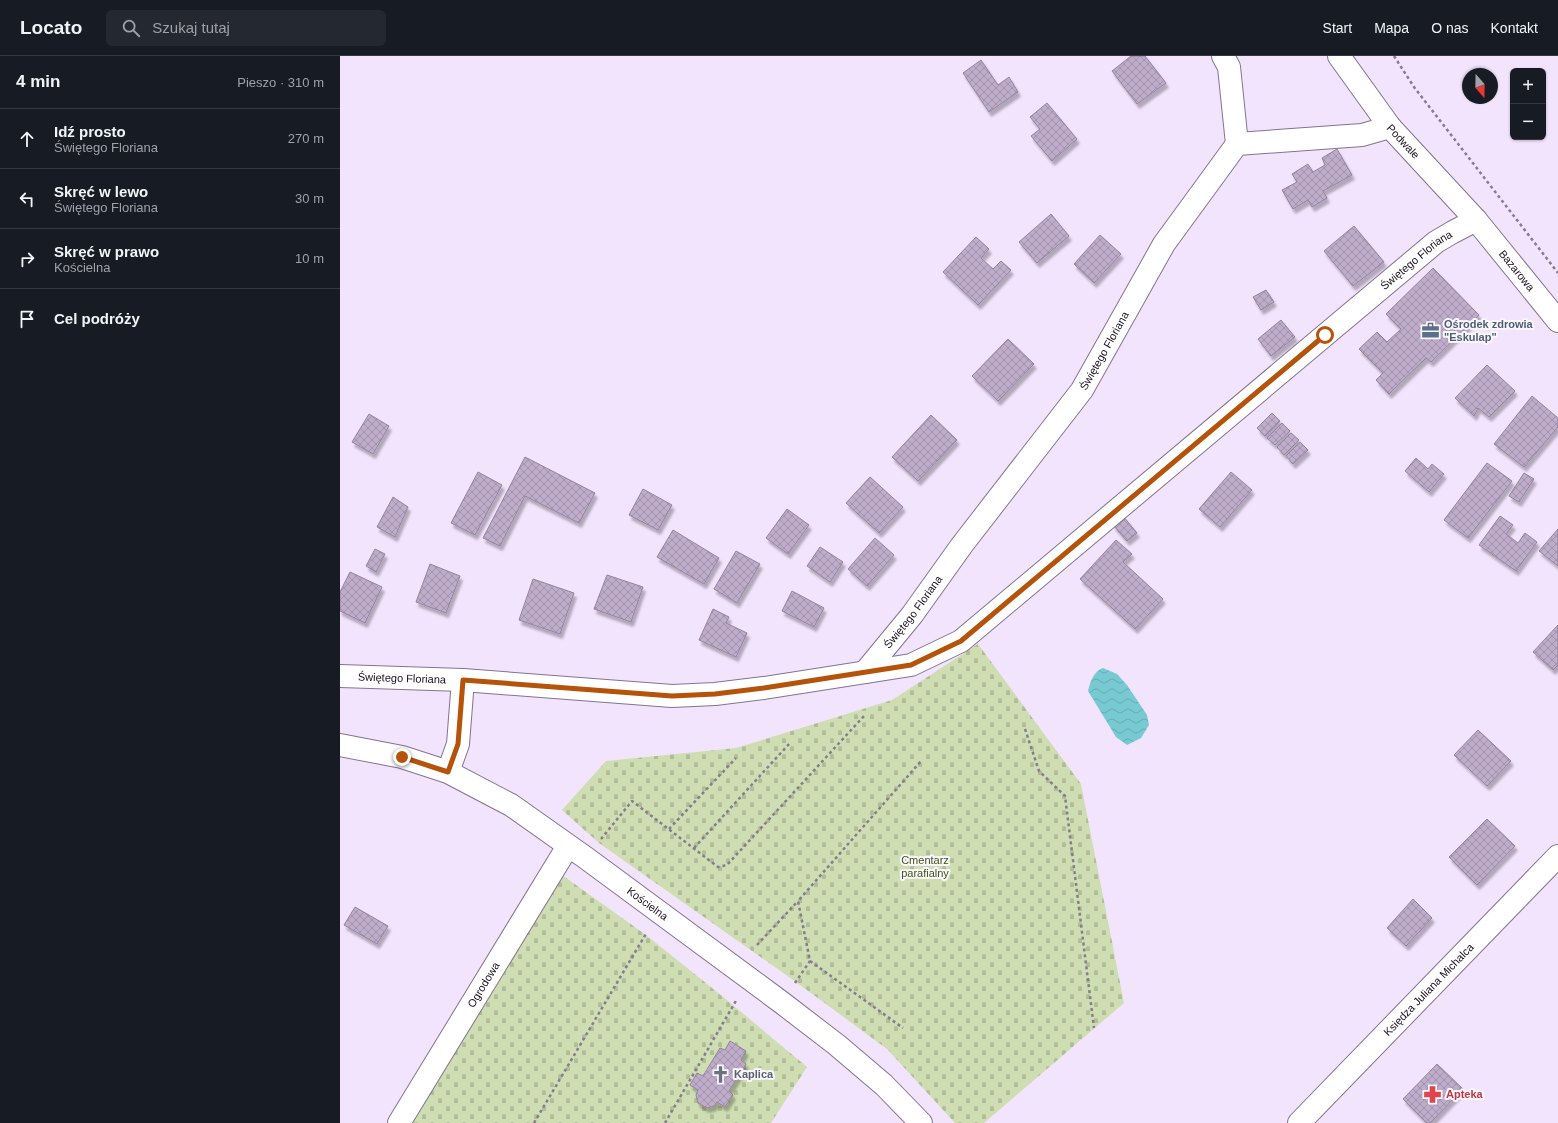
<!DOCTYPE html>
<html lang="pl">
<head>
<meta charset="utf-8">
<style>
  body { margin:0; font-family:Arial,sans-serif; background:#242831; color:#f1f3f6 }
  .controls { position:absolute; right:12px; top:12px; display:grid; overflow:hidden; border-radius:6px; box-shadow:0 1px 3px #0004 }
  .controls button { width:36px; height:36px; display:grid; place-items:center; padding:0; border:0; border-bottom:1px solid #363941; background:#171b24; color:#f1f3f6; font:20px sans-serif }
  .compass { position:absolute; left:1122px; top:12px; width:36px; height:36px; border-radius:50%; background:#171b24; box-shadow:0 1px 3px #0004; rotate:160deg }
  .stop { position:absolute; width:12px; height:12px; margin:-9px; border:3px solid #b45309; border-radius:50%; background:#fff }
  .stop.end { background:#b45309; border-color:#fff; box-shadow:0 1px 4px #0008 }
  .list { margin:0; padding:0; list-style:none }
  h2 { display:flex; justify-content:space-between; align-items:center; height:52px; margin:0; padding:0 16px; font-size:17px }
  h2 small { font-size:13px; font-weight:400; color:#9ea1a6 }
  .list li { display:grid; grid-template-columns:26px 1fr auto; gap:12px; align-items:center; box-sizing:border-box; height:60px; padding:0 16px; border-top:1px solid #363941 }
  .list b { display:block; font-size:15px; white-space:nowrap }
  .list p { margin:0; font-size:13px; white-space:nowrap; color:#9ea1a6 }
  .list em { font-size:13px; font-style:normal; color:#9ea1a6 }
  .icon { flex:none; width:22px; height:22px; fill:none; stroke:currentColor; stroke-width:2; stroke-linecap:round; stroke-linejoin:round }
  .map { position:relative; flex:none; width:1218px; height:1067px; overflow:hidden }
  header { display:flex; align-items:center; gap:24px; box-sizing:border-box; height:56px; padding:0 20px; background:#171b24; border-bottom:1px solid #363941 }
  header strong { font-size:19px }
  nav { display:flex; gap:22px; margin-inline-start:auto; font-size:14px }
  .search { width:280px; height:36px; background:#242831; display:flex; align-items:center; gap:10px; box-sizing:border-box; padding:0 14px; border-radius:6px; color:#9ea1a6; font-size:15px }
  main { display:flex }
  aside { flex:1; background:#171b24 }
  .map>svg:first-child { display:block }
</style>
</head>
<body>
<header>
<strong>Locato</strong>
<div class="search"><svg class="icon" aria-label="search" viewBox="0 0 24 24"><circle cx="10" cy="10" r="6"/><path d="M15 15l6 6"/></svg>Szukaj tutaj</div>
<nav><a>Start</a><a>Mapa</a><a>O nas</a><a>Kontakt</a></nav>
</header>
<main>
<aside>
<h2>4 min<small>Pieszo · 310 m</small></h2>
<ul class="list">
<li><svg class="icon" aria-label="ahead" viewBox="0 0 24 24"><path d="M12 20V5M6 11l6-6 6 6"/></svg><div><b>Idź prosto</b><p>Świętego Floriana</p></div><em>270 m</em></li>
<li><svg class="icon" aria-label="left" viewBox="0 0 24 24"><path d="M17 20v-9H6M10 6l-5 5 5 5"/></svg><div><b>Skręć w lewo</b><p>Świętego Floriana</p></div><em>30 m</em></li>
<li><svg class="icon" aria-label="right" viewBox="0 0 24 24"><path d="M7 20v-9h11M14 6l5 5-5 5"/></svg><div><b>Skręć w prawo</b><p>Kościelna</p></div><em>10 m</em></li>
<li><svg class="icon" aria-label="arrive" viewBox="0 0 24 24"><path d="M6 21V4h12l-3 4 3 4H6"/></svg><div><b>Cel podróży</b></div></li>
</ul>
</aside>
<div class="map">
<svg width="1218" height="1067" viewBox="0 0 1218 1067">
  <defs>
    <pattern id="cemetery-stones" width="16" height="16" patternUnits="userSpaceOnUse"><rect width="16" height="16" fill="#cedeb2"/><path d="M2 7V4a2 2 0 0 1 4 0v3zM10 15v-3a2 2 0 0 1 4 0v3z" fill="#b0bd98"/></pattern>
    <pattern id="water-waves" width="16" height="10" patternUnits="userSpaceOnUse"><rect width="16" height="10" fill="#77c9d2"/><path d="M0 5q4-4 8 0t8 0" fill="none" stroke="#66acb4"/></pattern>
    <pattern id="building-cross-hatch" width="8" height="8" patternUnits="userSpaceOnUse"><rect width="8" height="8" fill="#beacca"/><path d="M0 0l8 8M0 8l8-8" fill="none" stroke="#a393ad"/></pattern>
    <filter id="shadow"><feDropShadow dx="2.5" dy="4.5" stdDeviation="1" flood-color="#0004"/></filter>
  </defs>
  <rect width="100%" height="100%" fill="#f3e4fd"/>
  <g fill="url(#cemetery-stones)">
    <polygon points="638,588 741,728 784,947 644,1067 615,1067 547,993 456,926 259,787 222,754 266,705 396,692 552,644"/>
    <polygon points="222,819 306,879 382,940 467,1011 431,1067 71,1067"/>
  </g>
  <path fill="url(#water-waves)" d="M763 612 777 618 787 629 807 659 809 669 801 682 787 689 776 681 748 635C750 626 754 615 763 612Z"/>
  <g fill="url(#building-cross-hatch)" stroke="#93829e" filter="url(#shadow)">
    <polygon points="791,0 805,0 826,27 797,48 772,15"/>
    <polygon points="641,4 658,29 669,21 678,36 649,56 623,17"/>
    <polygon points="707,47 737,83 712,105 691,80 700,73 690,61"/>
    <polygon points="997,93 1012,119 983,135 987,142 972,151 968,144 953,153 942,134 957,126 952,118 968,108 973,116 985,109 982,102"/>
    <polygon points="711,158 729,180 697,207 679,186"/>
    <polygon points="1014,170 1044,206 1013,230 984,195"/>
    <polygon points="760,179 781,198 754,227 734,208"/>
    <polygon points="636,181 649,193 641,202 653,213 661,205 671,214 638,249 603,216"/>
    <polygon points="1093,212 1139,259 1091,306 1086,302 1049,338 1036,324 1043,317 1019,293 1037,276 1047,286 1061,273 1046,258"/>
    <polygon points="926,234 934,246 921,254 913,241"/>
    <polygon points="941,264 955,281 931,300 918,283"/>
    <polygon points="668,283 694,308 658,345 632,320"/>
    <polygon points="1147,309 1175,335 1149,361 1138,352 1134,360 1115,342"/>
    <polygon points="1192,340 1218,362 1218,371 1184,411 1154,388"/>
    <polygon points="932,357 940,365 925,380 917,372"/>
    <polygon points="29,358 49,370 33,398 12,386"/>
    <polygon points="591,359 617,384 578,425 552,401"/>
    <polygon points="942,367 950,375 935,389 927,382"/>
    <polygon points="951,377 959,384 944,399 937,391"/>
    <polygon points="960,386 968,394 953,408 946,400"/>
    <polygon points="185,401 255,437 239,467 185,440 160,490 143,482"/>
    <polygon points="1076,402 1088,413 1092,408 1104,418 1089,436 1065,415"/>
    <polygon points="1147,407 1172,425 1128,482 1104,464"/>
    <polygon points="138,416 162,429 135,479 111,467"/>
    <polygon points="891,416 912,434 880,471 859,453"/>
    <polygon points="1184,417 1194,423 1179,446 1169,440"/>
    <polygon points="530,421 563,451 539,477 506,447"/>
    <polygon points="303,433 332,449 318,474 289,459"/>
    <polygon points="53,441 68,451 55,481 37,471"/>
    <polygon points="447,453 469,469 448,498 426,482"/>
    <polygon points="783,460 797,477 787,485 773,469"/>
    <polygon points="1160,460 1173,469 1166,478 1178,487 1185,477 1197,486 1176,515 1139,489"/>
    <polygon points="1218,473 1218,510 1199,495"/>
    <polygon points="333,474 379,502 364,528 317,501"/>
    <polygon points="535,482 554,499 527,530 508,513"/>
    <polygon points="776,484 792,498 783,506 823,543 795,573 740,523"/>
    <polygon points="480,491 503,506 490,526 467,510"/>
    <polygon points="35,493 45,498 36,516 26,510"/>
    <polygon points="396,495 420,508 397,547 374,533"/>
    <polygon points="90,508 120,520 106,557 76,546"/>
    <polygon points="10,516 42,531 25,567 0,555 0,536"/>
    <polygon points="267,519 303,531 291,566 254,553"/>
    <polygon points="193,523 234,537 220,578 179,564"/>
    <polygon points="452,535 484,552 474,571 442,555"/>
    <polygon points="373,553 389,561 386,567 407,577 396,601 359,584"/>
    <polygon points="1218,569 1218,609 1213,614 1193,596"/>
    <polygon points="1138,674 1171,705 1147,730 1114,699"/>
    <polygon points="1147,763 1175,790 1137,829 1109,801"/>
    <polygon points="1073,843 1092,862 1066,890 1047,872"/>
    <polygon points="15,851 48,870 37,888 4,869"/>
    <polygon points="390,985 406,995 401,1004 406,1008 389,1035 393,1039 385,1051 377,1046 374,1050 367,1052 358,1047 356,1039 358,1034 350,1029 357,1017 363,1020 380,992 385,994"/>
    <polygon points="1097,1008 1123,1033 1090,1067 1087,1067 1063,1043"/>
  </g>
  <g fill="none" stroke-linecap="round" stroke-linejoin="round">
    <defs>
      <g id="minor">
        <polyline points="883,0 889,11 897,88"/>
        <path id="s1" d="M999 0 1050 71 1136 164 1218 265"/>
        <path id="s2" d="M525 616 572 559 622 489 742 334 824 188 897 88 1022 79 1050 71"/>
        <path id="s3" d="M0 620 123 624"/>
        <path id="s4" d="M0 689 62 701 108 716 171 749 246 802 441 946 497 989 544 1029 581 1067"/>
        <path id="s5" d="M108 716 118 688 123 624 332 640 375 638 424 632 571 609 621 585 1096 186 1113 176 1136 164"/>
        <path id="s6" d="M59 1067 228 790"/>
        <path id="s7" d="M959 1067 1218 800"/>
      </g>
    </defs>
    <use href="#minor" stroke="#84738f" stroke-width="24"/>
    <g stroke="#877b8e" stroke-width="2.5" stroke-dasharray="3 3" stroke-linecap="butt">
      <polyline points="1054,0 1074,31 1218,217"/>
      <polyline points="685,673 699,715 725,740 754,972"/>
      <polyline points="329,773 396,702"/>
      <polyline points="261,783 292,745 378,811 387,809 524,660"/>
      <polyline points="354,792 449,688"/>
      <polyline points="417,889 458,845"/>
      <polyline points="470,905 563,972"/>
      <polyline points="455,927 470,905 458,845 582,704"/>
      <polyline points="194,1067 307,876"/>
      <polyline points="325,1067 397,943"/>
    </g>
    <use href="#minor" stroke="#fff" stroke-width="22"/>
  </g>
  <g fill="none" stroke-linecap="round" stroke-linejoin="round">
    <polyline stroke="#b45309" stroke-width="5" points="62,701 108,716 118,688 123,624 332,640 375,638 424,632 571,609 621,585 985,279"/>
  </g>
  <defs>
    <symbol id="office-bare" viewBox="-9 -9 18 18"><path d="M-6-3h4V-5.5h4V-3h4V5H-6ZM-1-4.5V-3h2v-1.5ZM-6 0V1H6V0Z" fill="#5c6f8a" stroke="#faf6fd" stroke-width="2.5" paint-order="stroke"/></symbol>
    <symbol id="church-bare" viewBox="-9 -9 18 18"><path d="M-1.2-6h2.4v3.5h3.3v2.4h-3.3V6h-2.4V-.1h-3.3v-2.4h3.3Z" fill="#6b7280" stroke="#faf6fd" stroke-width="2.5" paint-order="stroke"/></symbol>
    <symbol id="pharmacy-bare" viewBox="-9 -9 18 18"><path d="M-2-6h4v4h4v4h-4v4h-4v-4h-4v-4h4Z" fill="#e0444e" stroke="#faf6fd" stroke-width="2.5" paint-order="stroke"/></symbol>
  </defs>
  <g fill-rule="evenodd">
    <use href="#office-bare" x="1078" y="262" width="25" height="25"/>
    <use href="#church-bare" x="368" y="1006" width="25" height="25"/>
    <use href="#pharmacy-bare" x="1080" y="1026" width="25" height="25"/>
  </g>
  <g text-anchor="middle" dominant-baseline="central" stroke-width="4" stroke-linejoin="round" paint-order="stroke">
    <g font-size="11" fill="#17101b" stroke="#faf6fd">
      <text stroke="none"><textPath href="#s1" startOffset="107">Podwale</textPath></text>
      <text stroke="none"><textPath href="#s5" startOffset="1194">Świętego Floriana</textPath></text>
      <text stroke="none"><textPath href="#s1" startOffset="279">Bazarowa</textPath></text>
      <text stroke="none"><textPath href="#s2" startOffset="401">Świętego Floriana</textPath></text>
      <text stroke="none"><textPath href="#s2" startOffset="77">Świętego Floriana</textPath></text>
      <text stroke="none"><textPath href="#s3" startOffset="62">Świętego Floriana</textPath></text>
      <text stroke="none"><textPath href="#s4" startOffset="351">Kościelna</textPath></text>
      <text stroke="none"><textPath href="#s6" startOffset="162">Ogrodowa</textPath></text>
      <text stroke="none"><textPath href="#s7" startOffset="186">Księdza Juliana Michalca</textPath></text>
    </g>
    <g font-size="11" font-weight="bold" fill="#4e5e75" stroke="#faf6fd" text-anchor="start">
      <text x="1104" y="268">Ośrodek zdrowia<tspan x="1104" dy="13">"Eskulap"</tspan></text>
    </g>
    <g font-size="11" fill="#435415" stroke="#faf6fd">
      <text x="585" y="804">Cmentarz<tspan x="585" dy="13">parafialny</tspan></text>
    </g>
    <g font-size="11" font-weight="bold" fill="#5b616d" stroke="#faf6fd" text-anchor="start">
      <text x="394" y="1018">Kaplica</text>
    </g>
    <g font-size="11" font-weight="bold" fill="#be3a42" stroke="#faf6fd" text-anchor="start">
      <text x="1106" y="1038">Apteka</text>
    </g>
  </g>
</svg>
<div class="controls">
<button>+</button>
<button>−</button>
</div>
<svg class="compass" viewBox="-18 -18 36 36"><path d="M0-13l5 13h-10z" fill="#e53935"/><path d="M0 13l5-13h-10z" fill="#9ea1a6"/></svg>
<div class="stop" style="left:985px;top:279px"></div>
<div class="stop end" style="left:62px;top:701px"></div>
</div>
</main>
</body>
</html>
